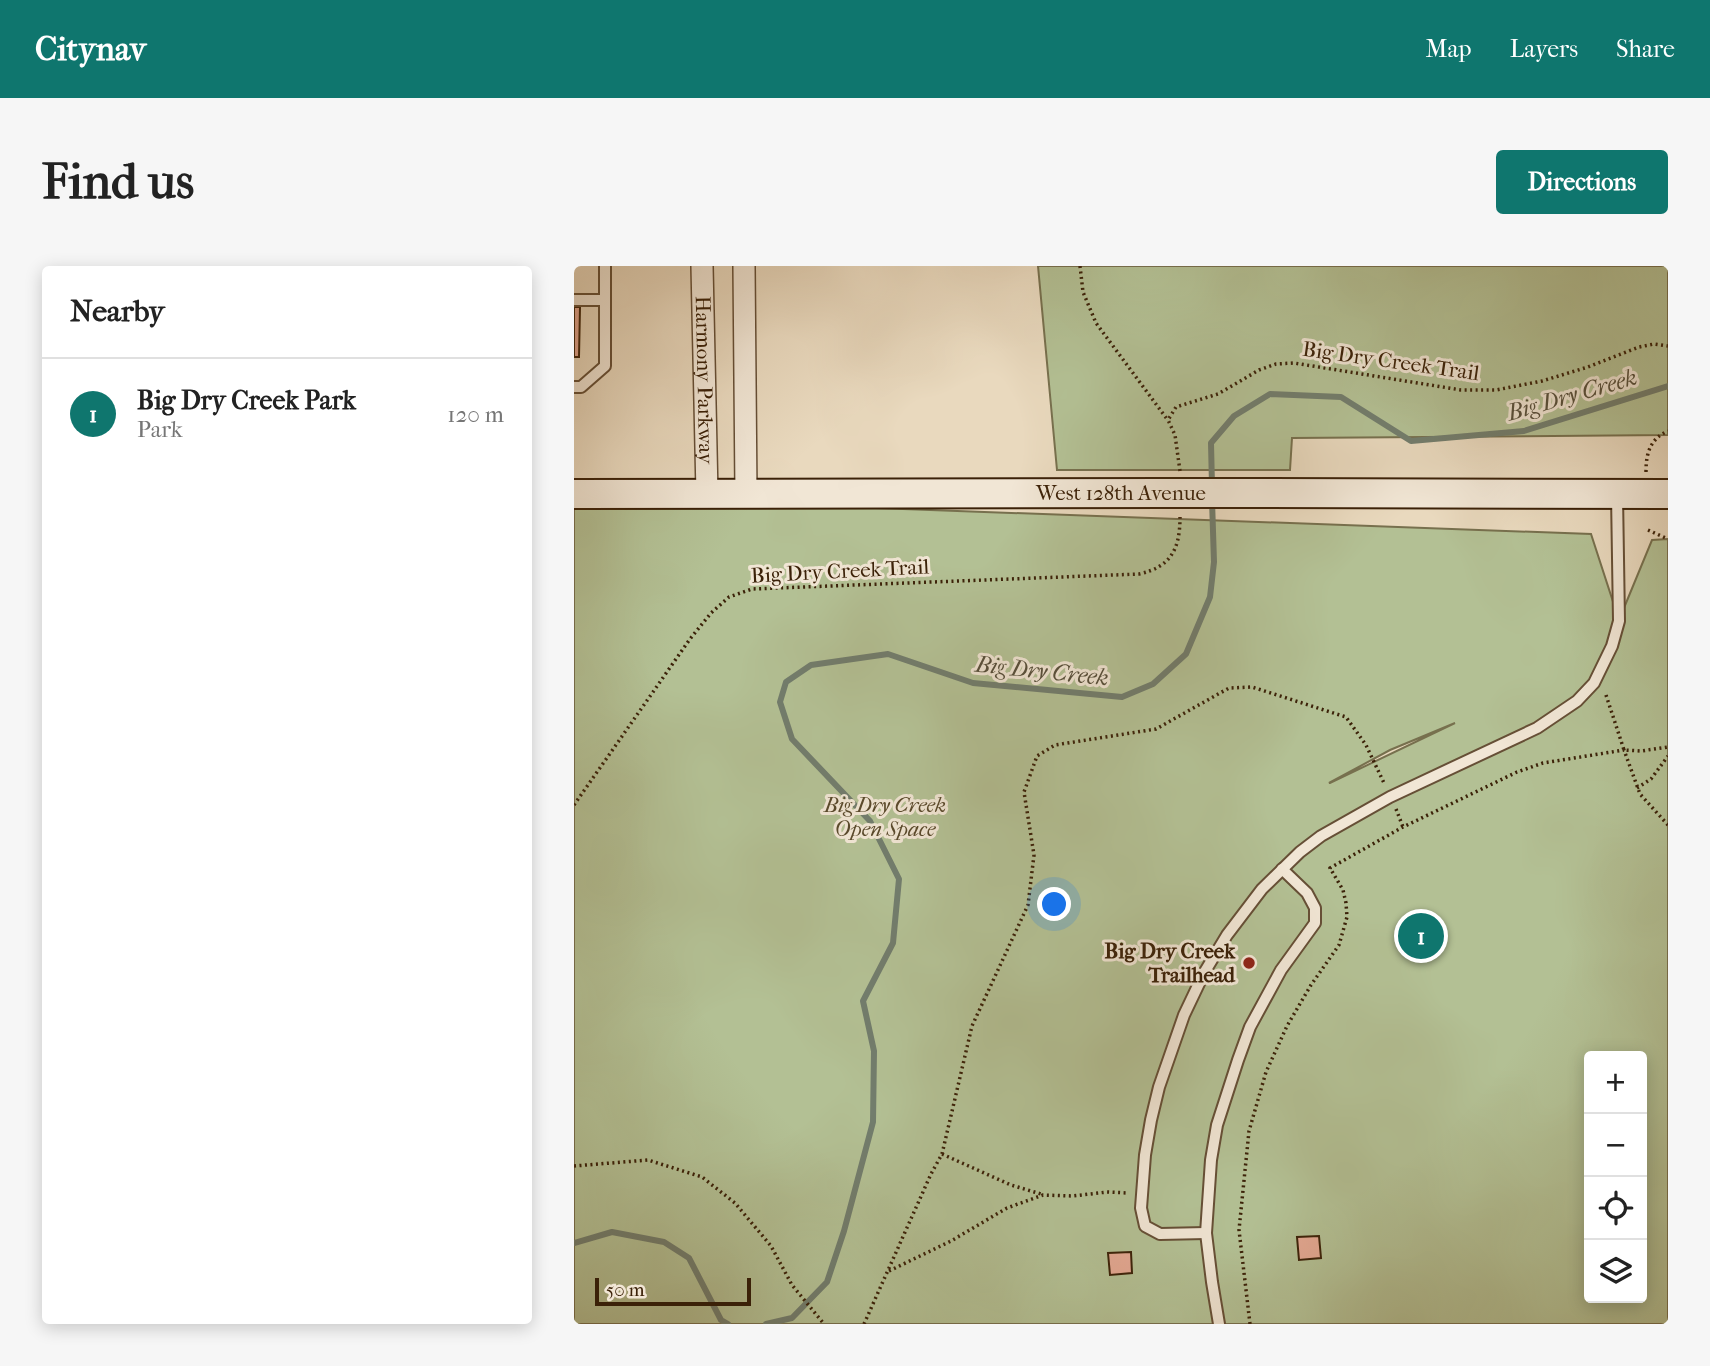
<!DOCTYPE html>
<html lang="en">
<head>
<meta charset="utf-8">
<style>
  body { margin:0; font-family:"IM FELL French Canon",serif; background:#f6f6f6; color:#222 }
  .controls { position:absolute; right:21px; bottom:21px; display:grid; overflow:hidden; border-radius:7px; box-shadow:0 4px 18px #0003 }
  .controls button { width:63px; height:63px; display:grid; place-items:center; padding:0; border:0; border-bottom:2px solid #e0e0e0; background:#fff; color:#222; font:35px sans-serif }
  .scale { position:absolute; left:21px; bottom:18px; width:156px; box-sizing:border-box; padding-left:7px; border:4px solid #3b2108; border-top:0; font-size:19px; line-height:24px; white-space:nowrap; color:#3b2108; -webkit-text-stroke:5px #f1e6d5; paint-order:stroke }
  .you { position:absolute; left:481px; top:639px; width:24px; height:24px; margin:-18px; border:5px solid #fff; border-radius:50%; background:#1a73e8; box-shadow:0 0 0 10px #1a73e833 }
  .badge { display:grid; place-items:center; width:46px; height:46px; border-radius:50%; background:#0f766e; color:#fff; font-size:23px; font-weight:700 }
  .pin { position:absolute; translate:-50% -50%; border:4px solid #fff; box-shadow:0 2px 7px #0006 }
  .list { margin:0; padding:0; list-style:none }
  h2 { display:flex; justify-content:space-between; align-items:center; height:91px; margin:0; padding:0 28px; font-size:30px }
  h2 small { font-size:23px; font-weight:400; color:#767676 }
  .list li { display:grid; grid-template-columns:46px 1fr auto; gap:21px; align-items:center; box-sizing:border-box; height:112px; padding:0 28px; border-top:2px solid #e0e0e0 }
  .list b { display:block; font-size:26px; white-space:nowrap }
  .list p { margin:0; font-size:23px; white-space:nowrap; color:#767676 }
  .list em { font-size:23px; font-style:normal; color:#767676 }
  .icon { flex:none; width:38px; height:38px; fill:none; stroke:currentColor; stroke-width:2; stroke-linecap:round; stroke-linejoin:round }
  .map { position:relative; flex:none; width:1094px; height:1058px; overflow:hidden; border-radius:7px }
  header { display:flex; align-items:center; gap:42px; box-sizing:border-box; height:98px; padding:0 35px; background:#0f766e; color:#fff }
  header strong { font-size:33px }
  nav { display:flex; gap:38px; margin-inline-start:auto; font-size:24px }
  .intro { display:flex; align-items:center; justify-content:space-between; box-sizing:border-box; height:168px; padding:0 42px }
  h1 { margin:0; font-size:49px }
  .button { padding:18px 32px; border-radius:7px; background:#0f766e; color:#fff; font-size:24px; font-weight:700 }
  main { display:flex; gap:42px; padding:0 42px }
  aside { flex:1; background:#fff; border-radius:7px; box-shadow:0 4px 18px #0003 }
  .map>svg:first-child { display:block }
</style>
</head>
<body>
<header>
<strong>Citynav</strong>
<nav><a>Map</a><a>Layers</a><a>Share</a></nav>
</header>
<div class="intro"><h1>Find us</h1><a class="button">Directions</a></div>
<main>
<aside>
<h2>Nearby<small></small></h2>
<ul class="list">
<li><span class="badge">1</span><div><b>Big Dry Creek Park</b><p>Park</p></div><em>120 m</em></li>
</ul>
</aside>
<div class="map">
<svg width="1094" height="1058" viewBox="0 0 1094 1058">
  <rect width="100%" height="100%" fill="#e9d9be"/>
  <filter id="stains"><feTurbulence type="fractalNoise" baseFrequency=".00286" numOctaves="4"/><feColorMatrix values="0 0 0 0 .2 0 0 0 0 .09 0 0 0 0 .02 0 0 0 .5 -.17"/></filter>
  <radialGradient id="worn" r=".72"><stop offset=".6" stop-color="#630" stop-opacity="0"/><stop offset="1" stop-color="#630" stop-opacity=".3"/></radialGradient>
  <g fill="#b3c094" stroke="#77704e" stroke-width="2" fill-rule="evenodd">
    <polygon points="464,0 1094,0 1094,169 718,172 716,204 483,204"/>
    <path d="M0 231 1017 268 1045 354 1078 274 1094 273V1058H0ZM881 457 756 517H755L816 484ZM1015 790H1068V1032H1015Z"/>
  </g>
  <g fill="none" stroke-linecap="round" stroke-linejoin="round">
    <g stroke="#727d6d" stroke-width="6">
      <polyline points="638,220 637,177 660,150 696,128 767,131 837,175 950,165 1094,120"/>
      <polyline points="0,977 38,966 90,976 115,992 147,1054 154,1058"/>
      <polyline points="192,1058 218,1052 253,1016 270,965 299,856 300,785 289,735 319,677 325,613 296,555 218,473 206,436 212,416 237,399 314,388 399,417 548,431 579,418 612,388 636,331 640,296 638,234"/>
    </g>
  </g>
  <g fill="#e5a994" stroke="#3b2108" stroke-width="2">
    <polygon points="0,41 6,41 5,91 0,91"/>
    <polygon points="745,970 747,992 725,994 723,971"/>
    <polygon points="557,986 558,1007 536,1009 534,987"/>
  </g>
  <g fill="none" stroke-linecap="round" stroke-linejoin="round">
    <defs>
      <g id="service">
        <polyline points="0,34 31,34"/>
        <polyline points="0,121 7,121 31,100 31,0"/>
        <polyline points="632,967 586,968 571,960 567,942 571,889 577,854 585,821 610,749 630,707 653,669 688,623 726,586 747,570 816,531 963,462 1003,435 1020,417 1038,380 1045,355 1043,229"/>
        <polyline points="645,1058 638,1016 632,967 637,894 643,859 664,794 676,761 707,704 741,657 741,642 733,627 708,603"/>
      </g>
      <g id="minor">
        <path id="s1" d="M128 0 133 228"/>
        <polyline points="170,0 172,228"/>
      </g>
      <g id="secondary">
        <polyline points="688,227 1094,228"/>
        <polyline points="0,228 592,227"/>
      </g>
    </defs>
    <use href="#service" stroke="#664f36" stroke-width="14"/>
    <use href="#minor" stroke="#664f36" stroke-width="24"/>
    <use href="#secondary" stroke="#3b2108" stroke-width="32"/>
    <g stroke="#3b2108" stroke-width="3.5" stroke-dasharray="2 3.5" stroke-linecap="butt">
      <polyline points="506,0 509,26 522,57 593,153"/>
      <polyline points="606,205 601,169 594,154 602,141 644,128 685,104 702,98 720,97 887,124 922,124 968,115 1014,101 1065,81 1080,78 1094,80"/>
      <path d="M1072 206C1072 187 1076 173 1094 165"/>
      <polyline points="1074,264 1094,273"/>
      <polyline points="1032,429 1050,484 1067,485 1094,481"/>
      <polyline points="1063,522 1077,513 1094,490"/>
      <path d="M0 539 116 373 137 347 155 331 178 323 565 308C597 301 606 283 606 251"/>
      <polyline points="822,543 829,561"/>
      <polyline points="368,888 437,919 467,928"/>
      <polyline points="0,900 74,894 128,911 161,937 197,980 218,1019 250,1058"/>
      <polyline points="315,1005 377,975 433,942 469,929 499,930 533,926 554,927"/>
      <polyline points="290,1058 357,908 368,888 398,760 454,639 460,589 450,526 463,490 481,479 582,463 655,422 678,421 772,451 792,479 810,517"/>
      <polyline points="676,1058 665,964 675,865 692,806 713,760 737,719 765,679 773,651 772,637 769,624 756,602 829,561 943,506 969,497 1050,484 1066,528 1094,559"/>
    </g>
    <use href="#service" stroke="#f1e6d5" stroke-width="10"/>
    <use href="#minor" stroke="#f1e6d5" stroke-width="21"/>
    <use href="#secondary" stroke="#f1e6d5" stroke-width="28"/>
    <defs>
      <polyline id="secondary-bridge" points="592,227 688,227"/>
    </defs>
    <use href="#secondary-bridge" stroke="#3b2108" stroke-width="32" stroke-linecap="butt"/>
    <use href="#secondary-bridge" stroke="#f1e6d5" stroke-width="28"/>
  </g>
  <circle fill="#8f2418" stroke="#f1e6d5" stroke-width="2.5" cx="675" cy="697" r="7"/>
  <g text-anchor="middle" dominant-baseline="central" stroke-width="6" stroke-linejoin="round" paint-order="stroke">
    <g font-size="21" fill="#3b2108" stroke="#f1e6d5">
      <text transform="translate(817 95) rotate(8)">Big Dry Creek Trail</text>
      <text stroke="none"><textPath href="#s1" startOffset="114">Harmony Parkway</textPath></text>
      <text x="547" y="227">West 128th Avenue</text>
      <text transform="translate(266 305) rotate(-3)">Big Dry Creek Trail</text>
    </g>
    <g font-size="21" font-style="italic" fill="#59492b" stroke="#f1e6d5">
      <text x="311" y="539">Big Dry Creek<tspan x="311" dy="24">Open Space</tspan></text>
    </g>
    <g font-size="21" font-weight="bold" fill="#3b2108" stroke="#f1e6d5" text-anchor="end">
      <text x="661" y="685">Big Dry Creek<tspan x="661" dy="24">Trailhead</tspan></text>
    </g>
    <g font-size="23" font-style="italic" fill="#574f3b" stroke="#f1e6d5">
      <text transform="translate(998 129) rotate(-16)">Big Dry Creek</text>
      <text transform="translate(468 405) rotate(6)">Big Dry Creek</text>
    </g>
  </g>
  <rect width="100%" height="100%" filter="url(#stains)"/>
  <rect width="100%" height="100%" fill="url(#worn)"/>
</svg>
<div class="controls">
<button>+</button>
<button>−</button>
<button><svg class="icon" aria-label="locate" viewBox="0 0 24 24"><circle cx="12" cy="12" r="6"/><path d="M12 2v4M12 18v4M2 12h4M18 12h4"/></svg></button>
<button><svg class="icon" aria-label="layers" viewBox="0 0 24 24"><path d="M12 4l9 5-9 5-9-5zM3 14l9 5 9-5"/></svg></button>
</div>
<div class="scale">50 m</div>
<div class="you"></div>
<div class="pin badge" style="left:847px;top:670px">1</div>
</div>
</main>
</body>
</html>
